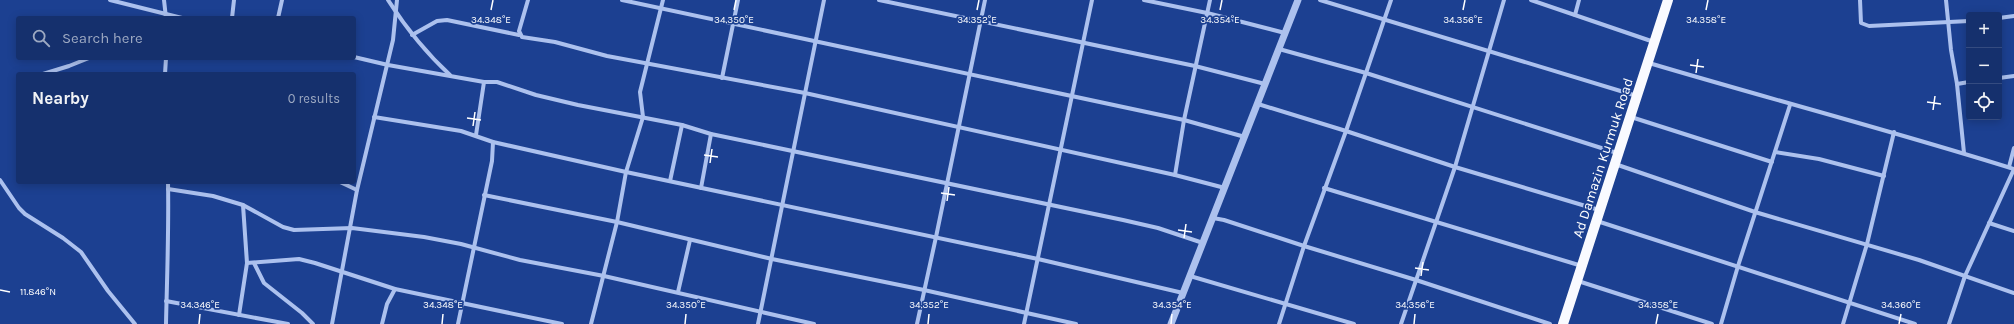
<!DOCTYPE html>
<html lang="en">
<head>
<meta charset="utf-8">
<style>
  body { margin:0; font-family:Karla,sans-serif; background:#1e3872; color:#f1f3f6 }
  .controls { position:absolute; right:12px; top:12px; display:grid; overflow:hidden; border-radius:4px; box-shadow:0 2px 10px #0003 }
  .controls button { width:36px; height:36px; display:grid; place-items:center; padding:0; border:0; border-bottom:1px solid #344b80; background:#15306d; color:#f1f3f6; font:20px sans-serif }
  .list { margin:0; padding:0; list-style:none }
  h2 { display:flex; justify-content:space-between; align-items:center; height:52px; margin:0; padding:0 16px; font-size:17px }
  h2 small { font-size:13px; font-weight:400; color:#9da9c2 }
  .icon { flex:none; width:22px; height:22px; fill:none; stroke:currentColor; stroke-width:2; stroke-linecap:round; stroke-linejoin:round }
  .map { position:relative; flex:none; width:2014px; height:324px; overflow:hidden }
  .search { position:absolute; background:#15306d; box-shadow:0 2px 10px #0003; left:16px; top:16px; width:340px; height:44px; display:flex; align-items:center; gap:10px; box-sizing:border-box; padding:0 14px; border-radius:4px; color:#9da9c2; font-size:15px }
  .panel { position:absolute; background:#15306d; box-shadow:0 2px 10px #0003; left:16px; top:72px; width:340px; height:112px; border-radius:4px }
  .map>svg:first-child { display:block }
</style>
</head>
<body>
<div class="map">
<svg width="2014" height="324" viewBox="0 0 2014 324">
  <rect width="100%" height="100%" fill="#1c4091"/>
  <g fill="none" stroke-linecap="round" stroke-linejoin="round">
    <g stroke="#acc1ee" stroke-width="4">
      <polyline points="110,0 182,18"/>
      <polyline points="164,0 166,18"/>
      <path d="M388 0C406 28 426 53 450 75"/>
      <polyline points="528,0 519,31 522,37 555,42 607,56 805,93 1175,175 1225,188"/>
      <polyline points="622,0 1184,120 1245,137"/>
      <polyline points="879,0 1195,66 1265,84"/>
      <polyline points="1144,0 1207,13 1285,33"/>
      <polyline points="1320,0 1637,96"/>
      <polyline points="1531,0 1654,42"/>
      <polyline points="1860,0 1861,23 1869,26 1969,21"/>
      <polyline points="1946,0 1951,50 1957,84 1969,82"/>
      <polyline points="1575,15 1579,0"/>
      <polyline points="232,18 234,0"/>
      <polyline points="278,18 282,0"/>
      <polyline points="1999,18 2014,16"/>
      <polyline points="412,35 437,21 447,20 519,35"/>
      <polyline points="1279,49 1366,73 1617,153"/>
      <polyline points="354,57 388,65 484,82 497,82 536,95 578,105 682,125 711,134 1123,220 1158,228 1203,243"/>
      <path d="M1649 63C1770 99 1893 131 2014 169"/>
      <polyline points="43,74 69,66 89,58"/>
      <polyline points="165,74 166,58"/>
      <polyline points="722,78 738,0"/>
      <polyline points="1999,78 2014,76"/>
      <polyline points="1957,84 1964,153"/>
      <polyline points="1258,104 1346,131 1391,0"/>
      <polyline points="374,117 461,131 493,142 626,172 1038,259 1183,293"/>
      <polyline points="1631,117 1772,162"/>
      <polyline points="476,135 484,82"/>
      <polyline points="1775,152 1819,159 1884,176"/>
      <polyline points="1615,164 1755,212 1919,260 2014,293"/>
      <polyline points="2009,167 2014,148"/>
      <polyline points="1175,175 1184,120 1210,0"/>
      <polyline points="0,180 19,208 25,214 63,238 81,252 108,291 135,324"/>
      <polyline points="670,181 682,125"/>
      <polyline points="340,182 357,190"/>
      <polyline points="701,188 711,134"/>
      <polyline points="1324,188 1582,266"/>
      <polyline points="168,189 213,196 243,205 283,227 294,230 352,228 424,237 461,244 520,260 604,276 814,324"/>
      <polyline points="484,195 617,222 772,259 924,290 1076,324"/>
      <polyline points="1213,218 1224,220 1304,246 1416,280 1550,324"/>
      <polyline points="1597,221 1915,324"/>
      <polyline points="1989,223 2014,231"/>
      <polyline points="247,263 299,259 315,263 395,289 562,324"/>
      <polyline points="254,263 264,283 302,313 313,324"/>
      <polyline points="1190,276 1354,324"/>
      <polyline points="1578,281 1712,324"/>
      <polyline points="678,292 690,240"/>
      <polyline points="166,301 288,324"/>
      <polyline points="239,315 247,263 243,205"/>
      <path d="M166 324C167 277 169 229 168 182"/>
      <polyline points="332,324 357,190 393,40 397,0"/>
      <polyline points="382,324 387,304 395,289"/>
      <polyline points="458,324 492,161 493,142"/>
      <polyline points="591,324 617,222 626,172 643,117 640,92 663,0"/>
      <polyline points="758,324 824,0"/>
      <polyline points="917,324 936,237 985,0"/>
      <polyline points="1024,324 1092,0"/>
      <polyline points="1279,324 1304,246 1346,131 1455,167 1599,210"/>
      <polyline points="1401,324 1455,167 1504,0"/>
      <polyline points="1721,324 1738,266 1790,105"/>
      <polyline points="1843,324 1867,244 1894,132"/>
      <polyline points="1949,324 1965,276 2014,169"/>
    </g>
    <polyline stroke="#acc1ee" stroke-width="7" points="1171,324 1298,0"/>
    <polyline stroke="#f9faff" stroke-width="10" points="1563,324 1668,0"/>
  </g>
  <path fill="none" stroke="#fff" stroke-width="1.5" d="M491 10 493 0M734 10 736 0M977 10 979 0M1220 10 1222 0M1463 10 1465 0M1706 10 1708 0M1690 65 1704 67M1696 73 1698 59M1927 102 1941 104M1933 110 1935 96M467 118 481 120M473 126 475 112M704 155 718 157M710 163 712 149M941 193 955 195M947 201 949 187M1178 230 1192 232M1184 238 1186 224M1415 268 1429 270M1421 276 1423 262M0 290 10 292M199 324 200 314M442 324 443 314M685 324 686 314M928 324 929 314M1171 324 1172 314M1414 324 1415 314M1656 324 1658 314M1899 324 1901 314"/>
  <g text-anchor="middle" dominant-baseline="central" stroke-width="3.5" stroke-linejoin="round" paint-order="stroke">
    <g font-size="14" fill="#fff" stroke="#1c4091">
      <text transform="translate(1603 158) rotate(-72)">Ad Damazin Kurmuk Road</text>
    </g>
  </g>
  <g font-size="10" text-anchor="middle" fill="#fff" stroke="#1c4091" stroke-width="3.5" stroke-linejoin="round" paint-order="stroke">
    <text x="491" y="23">34.348°E</text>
    <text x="734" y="23">34.350°E</text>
    <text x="977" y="23">34.352°E</text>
    <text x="1463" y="23">34.356°E</text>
    <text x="1706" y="23">34.358°E</text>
    <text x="1220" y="23">34.354°E</text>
    <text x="38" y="295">11.846°N</text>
    <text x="200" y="308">34.346°E</text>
    <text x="443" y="308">34.348°E</text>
    <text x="686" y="308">34.350°E</text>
    <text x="929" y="308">34.352°E</text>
    <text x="1172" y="308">34.354°E</text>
    <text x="1415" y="308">34.356°E</text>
    <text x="1658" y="308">34.358°E</text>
    <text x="1901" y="308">34.360°E</text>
  </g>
</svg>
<div class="controls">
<button>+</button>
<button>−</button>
<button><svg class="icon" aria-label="locate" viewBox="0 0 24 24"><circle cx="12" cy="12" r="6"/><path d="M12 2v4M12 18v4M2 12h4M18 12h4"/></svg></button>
</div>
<div class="search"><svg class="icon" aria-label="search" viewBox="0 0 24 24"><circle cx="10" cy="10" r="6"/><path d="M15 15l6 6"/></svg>Search here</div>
<section class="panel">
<h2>Nearby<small>0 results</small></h2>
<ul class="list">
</ul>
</section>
</div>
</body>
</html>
